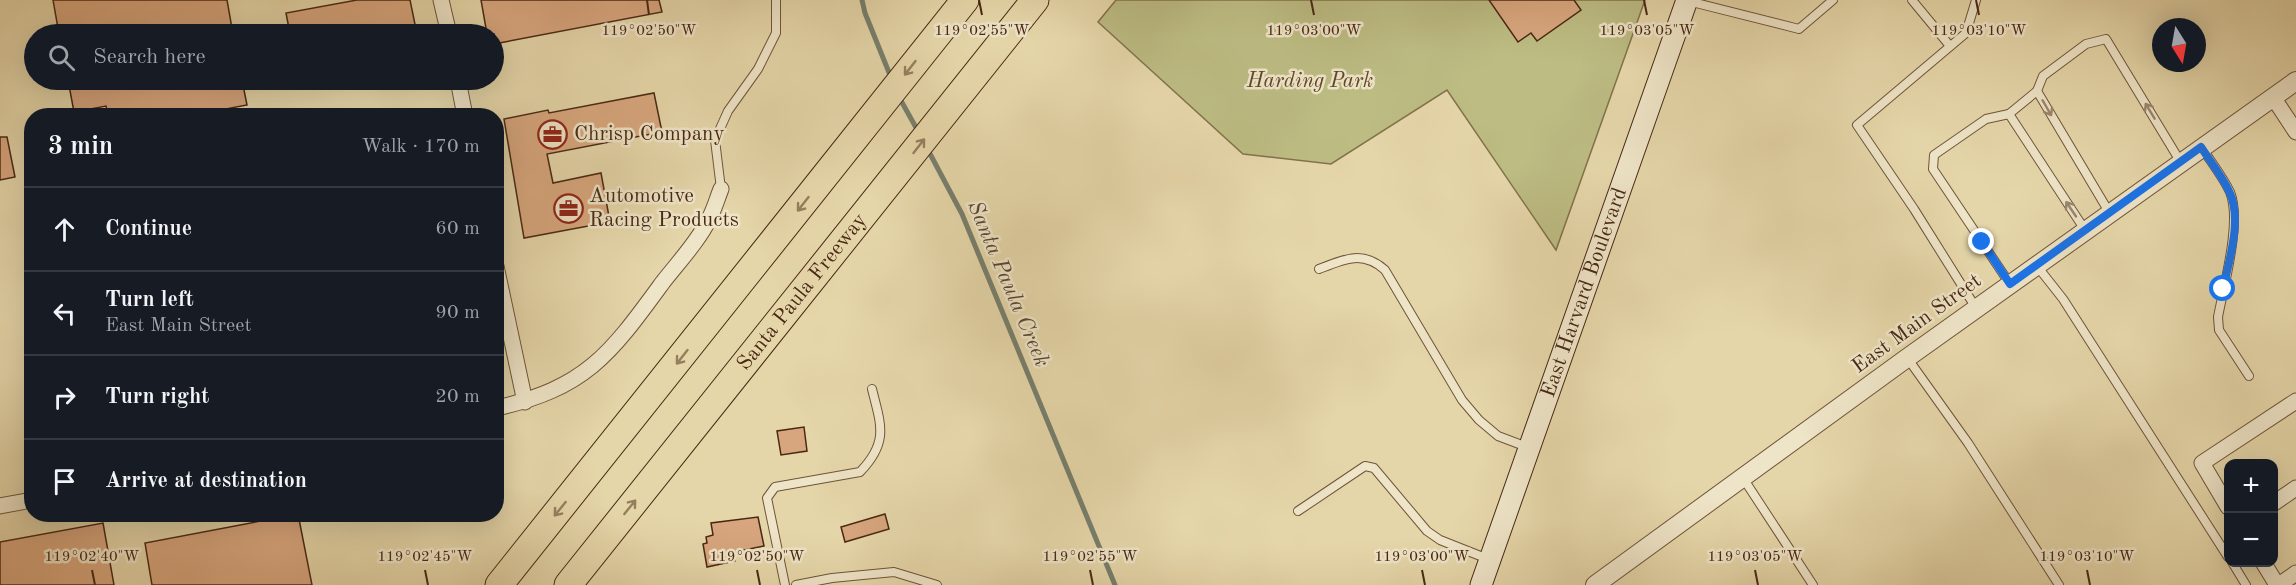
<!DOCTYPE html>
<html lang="en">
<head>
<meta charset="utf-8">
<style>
  body { margin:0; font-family:"Old Standard TT",serif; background:#242831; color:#f1f3f6 }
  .controls { position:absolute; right:18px; bottom:18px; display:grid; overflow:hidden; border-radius:12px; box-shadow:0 6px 24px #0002 }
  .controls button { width:54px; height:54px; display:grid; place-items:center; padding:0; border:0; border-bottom:2px solid #363941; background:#171b24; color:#f1f3f6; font:30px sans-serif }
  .compass { position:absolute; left:2152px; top:18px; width:54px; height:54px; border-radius:50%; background:#171b24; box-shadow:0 6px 24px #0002; rotate:169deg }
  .stop { position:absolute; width:18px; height:18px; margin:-14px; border:4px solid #1a73e8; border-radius:50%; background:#fff }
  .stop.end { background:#1a73e8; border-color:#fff; box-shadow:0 2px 6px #0008 }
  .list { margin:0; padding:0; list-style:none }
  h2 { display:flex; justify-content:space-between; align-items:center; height:78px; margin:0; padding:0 24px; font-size:26px }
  h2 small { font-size:20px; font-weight:400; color:#9ea1a6 }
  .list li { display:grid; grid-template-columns:39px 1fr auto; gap:18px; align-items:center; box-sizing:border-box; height:84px; padding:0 24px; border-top:2px solid #363941 }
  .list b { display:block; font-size:22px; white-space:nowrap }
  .list p { margin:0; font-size:20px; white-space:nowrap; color:#9ea1a6 }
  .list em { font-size:20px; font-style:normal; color:#9ea1a6 }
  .icon { flex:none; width:33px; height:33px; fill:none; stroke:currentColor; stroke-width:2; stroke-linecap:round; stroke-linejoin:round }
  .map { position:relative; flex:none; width:2296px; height:585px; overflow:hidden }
  .search { position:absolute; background:#171b24; box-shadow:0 6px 24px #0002; left:24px; top:24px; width:480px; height:66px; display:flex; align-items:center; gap:15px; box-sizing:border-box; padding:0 21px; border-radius:33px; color:#9ea1a6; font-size:22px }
  .panel { position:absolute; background:#171b24; box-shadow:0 6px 24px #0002; left:24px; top:108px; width:480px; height:414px; border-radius:24px }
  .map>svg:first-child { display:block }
</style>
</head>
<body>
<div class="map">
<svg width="2296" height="585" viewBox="0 0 2296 585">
  <rect width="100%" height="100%" fill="#e5d6a9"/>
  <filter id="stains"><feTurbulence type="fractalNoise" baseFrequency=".00333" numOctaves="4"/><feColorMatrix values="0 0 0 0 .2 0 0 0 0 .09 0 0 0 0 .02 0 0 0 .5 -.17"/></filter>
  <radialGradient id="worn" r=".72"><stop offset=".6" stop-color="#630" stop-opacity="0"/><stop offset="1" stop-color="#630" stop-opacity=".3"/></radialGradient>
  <polygon fill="#bcbc83" stroke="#82724c" stroke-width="1.5" points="1116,0 1645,0 1556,250 1447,90 1331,164 1243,154 1098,22"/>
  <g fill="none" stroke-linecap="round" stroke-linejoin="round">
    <g stroke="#777f6d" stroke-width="5">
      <polyline points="862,0 865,13 892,80"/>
      <polyline points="899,97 919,133"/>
      <polyline points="928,150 962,214 1115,585"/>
    </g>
  </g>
  <g fill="#d8a67e" stroke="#482814" stroke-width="1.5">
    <polygon points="53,0 227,0 233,34 59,34"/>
    <polygon points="357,0 410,0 417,34 290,34 286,13"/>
    <polygon points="481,0 659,0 662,12 494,44 494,34 487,34"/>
    <polygon points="1489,0 1574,0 1581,10 1537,41 1531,33 1518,42"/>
    <polygon points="68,80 242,80 247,105 189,116 108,116 106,106 74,112"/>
    <polygon points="654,93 662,132 547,154 553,183 601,173 610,222 524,238 504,119 548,110 549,113"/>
    <polygon points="0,137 7,137 15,177 0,180"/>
    <polygon points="804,427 807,451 781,455 777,431"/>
    <polygon points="298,514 312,585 152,585 145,543"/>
    <polygon points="885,514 889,529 845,542 841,527"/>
    <polygon points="758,517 764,546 734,552 735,561 707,567 703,544 707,543 706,537 713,535 711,523"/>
    <polygon points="103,523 114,585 0,585 0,542"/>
  </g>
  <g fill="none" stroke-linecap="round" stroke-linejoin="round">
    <defs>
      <g id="service">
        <polyline points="1912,0 1950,46"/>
        <polyline points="1976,0 1966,33 1857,125 1914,209 1976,308"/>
        <polyline points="1688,1 1799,29 1833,0"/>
        <polyline points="2009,114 2085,230"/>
        <path d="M2202 148C2211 162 2223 177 2230 192 2242 221 2224 285 2218 317L2219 330 2249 376"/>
        <polyline points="721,189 715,140 728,111 758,69 776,33 776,0"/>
        <polyline points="2109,212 2037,91 2043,76 2086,44 2106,39 2180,161"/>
        <polyline points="2037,266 2063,299 2228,557"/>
        <path d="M1319 269C1344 259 1363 250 1385 270L1462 400 1479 420 1498 436 1527 447"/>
        <polyline points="2010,284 1933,169 1934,155 1986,119 2009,114 2037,91"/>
        <polyline points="1908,359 1968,443 2059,585"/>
        <polyline points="1743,478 1813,585"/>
        <polyline points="1298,511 1365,466 1374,468 1427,531 1440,540 1488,559"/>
        <polyline points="2232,562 2246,585"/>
        <path d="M785 585 767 498 775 487 860 472C889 442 881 425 872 389"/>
        <polyline points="796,585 832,578 894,572 937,585"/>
      </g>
      <g id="minor">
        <polyline points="441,0 449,34"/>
        <polyline points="458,80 465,116"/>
        <polyline points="2273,97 2296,132"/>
        <polyline points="496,266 525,402"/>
        <path d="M496 408C587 388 611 353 663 282 677 264 700 239 709 219 714 210 717 199 721 189"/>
        <polyline points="2274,503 2296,488"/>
        <polyline points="0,506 32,500"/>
        <polyline points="2228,507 2202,463 2296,401"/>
        <polyline points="2263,562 2277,585"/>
        <polyline points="2279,585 2296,573"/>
      </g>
      <polyline id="tertiary" points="1595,585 1907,358 2296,81"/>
      <g id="secondary">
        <path id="s1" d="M1481 585 1687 0"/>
      </g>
      <g id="motorway">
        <polyline points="499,585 965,0"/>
        <path id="s2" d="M568 585 1035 0"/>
      </g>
    </defs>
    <use href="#service" stroke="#6f5439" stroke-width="10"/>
    <use href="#minor" stroke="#6f5439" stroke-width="17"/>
    <use href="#tertiary" stroke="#6f5439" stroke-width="20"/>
    <use href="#secondary" stroke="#482814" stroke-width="23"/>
    <use href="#motorway" stroke="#482814" stroke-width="29"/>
    <use href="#service" stroke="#eee4c7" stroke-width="8"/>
    <use href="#minor" stroke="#eee4c7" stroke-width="15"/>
    <use href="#tertiary" stroke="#eee4c7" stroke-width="18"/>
    <use href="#secondary" stroke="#eee4c7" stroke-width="21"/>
    <use href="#motorway" stroke="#e5d6a9" stroke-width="27"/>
  </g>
  <defs><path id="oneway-shaft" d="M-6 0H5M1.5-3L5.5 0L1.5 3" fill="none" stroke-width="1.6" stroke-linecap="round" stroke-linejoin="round" transform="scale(1.5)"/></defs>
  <g stroke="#967f5e">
    <use href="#oneway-shaft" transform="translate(910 68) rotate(128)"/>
    <use href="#oneway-shaft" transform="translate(919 146) rotate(-52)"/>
    <use href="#oneway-shaft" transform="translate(803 204) rotate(128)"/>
    <use href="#oneway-shaft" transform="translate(682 357) rotate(128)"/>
    <use href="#oneway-shaft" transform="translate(630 507) rotate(-51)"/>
    <use href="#oneway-shaft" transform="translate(560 509) rotate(129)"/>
  </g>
  <g stroke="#9b866e">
    <use href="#oneway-shaft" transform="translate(2047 108) rotate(60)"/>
    <use href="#oneway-shaft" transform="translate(2150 111) rotate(-121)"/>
    <use href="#oneway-shaft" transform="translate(2071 209) rotate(-124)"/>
  </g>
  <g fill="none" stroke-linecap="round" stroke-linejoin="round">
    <path stroke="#1a73e8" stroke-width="8" d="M1982 242 2010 284 2201 147C2210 161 2222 176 2229 191 2243 219 2229 260 2223 289"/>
  </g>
  <path fill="none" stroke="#482814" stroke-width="2" d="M647 0 649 15M979 0 982 15M1311 0 1314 15M1644 0 1647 15M1976 0 1979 15M92 570 95 585M425 570 428 585M757 570 760 585M1090 570 1093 585M1422 570 1425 585M1755 570 1758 585M2087 570 2090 585"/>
  <defs>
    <symbol id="office-ring" viewBox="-11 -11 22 22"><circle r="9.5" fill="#eee4c7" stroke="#8f2418" stroke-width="1.5"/><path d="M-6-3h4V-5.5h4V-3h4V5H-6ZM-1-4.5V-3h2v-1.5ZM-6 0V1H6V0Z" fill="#8f2418"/></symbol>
  </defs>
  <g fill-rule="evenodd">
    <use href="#office-ring" x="536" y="118" width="33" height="33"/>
    <use href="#office-ring" x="552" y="192" width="33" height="33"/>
  </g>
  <g text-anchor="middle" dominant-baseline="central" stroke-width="5" stroke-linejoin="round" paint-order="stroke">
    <g font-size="21" font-style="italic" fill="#5f462a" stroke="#eee4c7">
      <text x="1310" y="81">Harding Park</text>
    </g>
    <g font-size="21" fill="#482814" stroke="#eee4c7" text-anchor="start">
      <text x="574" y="134">Chrisp Company</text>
      <text x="589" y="196">Automotive<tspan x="589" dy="24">Racing Products</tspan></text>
    </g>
    <g font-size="21" fill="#482814" stroke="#eee4c7">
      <text stroke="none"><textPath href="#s1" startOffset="310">East Harvard Boulevard</textPath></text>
      <text stroke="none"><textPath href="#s2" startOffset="375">Santa Paula Freeway</textPath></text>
      <text transform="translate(1917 324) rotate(-36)">East Main Street</text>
    </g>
    <g font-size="22" font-style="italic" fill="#584532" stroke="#eee4c7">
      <text transform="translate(1008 284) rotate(67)">Santa Paula Creek</text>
    </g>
  </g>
  <g font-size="15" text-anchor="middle" fill="#482814" stroke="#eee4c7" stroke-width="5" stroke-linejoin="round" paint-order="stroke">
    <text x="649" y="35">119°02'50"W</text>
    <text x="982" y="35">119°02'55"W</text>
    <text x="1314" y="35">119°03'00"W</text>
    <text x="1647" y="35">119°03'05"W</text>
    <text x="1979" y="35">119°03'10"W</text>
    <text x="92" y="561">119°02'40"W</text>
    <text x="425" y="561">119°02'45"W</text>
    <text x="757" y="561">119°02'50"W</text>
    <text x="1090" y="561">119°02'55"W</text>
    <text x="1422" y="561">119°03'00"W</text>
    <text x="1755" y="561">119°03'05"W</text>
    <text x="2087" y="561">119°03'10"W</text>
  </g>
  <rect width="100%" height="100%" filter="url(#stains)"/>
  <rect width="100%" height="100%" fill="url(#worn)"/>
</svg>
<div class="controls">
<button>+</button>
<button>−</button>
</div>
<svg class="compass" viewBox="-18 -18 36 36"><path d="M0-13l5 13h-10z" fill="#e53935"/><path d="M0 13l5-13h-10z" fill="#9ea1a6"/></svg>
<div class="stop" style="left:2223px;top:289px"></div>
<div class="stop end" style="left:1982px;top:242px"></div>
<div class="search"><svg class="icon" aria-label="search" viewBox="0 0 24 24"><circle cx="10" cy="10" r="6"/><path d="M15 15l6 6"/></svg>Search here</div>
<section class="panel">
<h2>3 min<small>Walk · 170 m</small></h2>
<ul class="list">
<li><svg class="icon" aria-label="ahead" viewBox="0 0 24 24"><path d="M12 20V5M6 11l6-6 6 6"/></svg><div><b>Continue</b></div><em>60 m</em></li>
<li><svg class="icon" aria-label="left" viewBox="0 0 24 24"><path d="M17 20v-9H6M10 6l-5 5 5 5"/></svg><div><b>Turn left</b><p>East Main Street</p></div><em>90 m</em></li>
<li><svg class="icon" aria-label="right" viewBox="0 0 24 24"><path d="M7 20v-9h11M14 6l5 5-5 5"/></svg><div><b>Turn right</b></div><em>20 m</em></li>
<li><svg class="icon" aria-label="arrive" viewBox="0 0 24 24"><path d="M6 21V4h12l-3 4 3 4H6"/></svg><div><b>Arrive at destination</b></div></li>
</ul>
</section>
</div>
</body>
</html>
